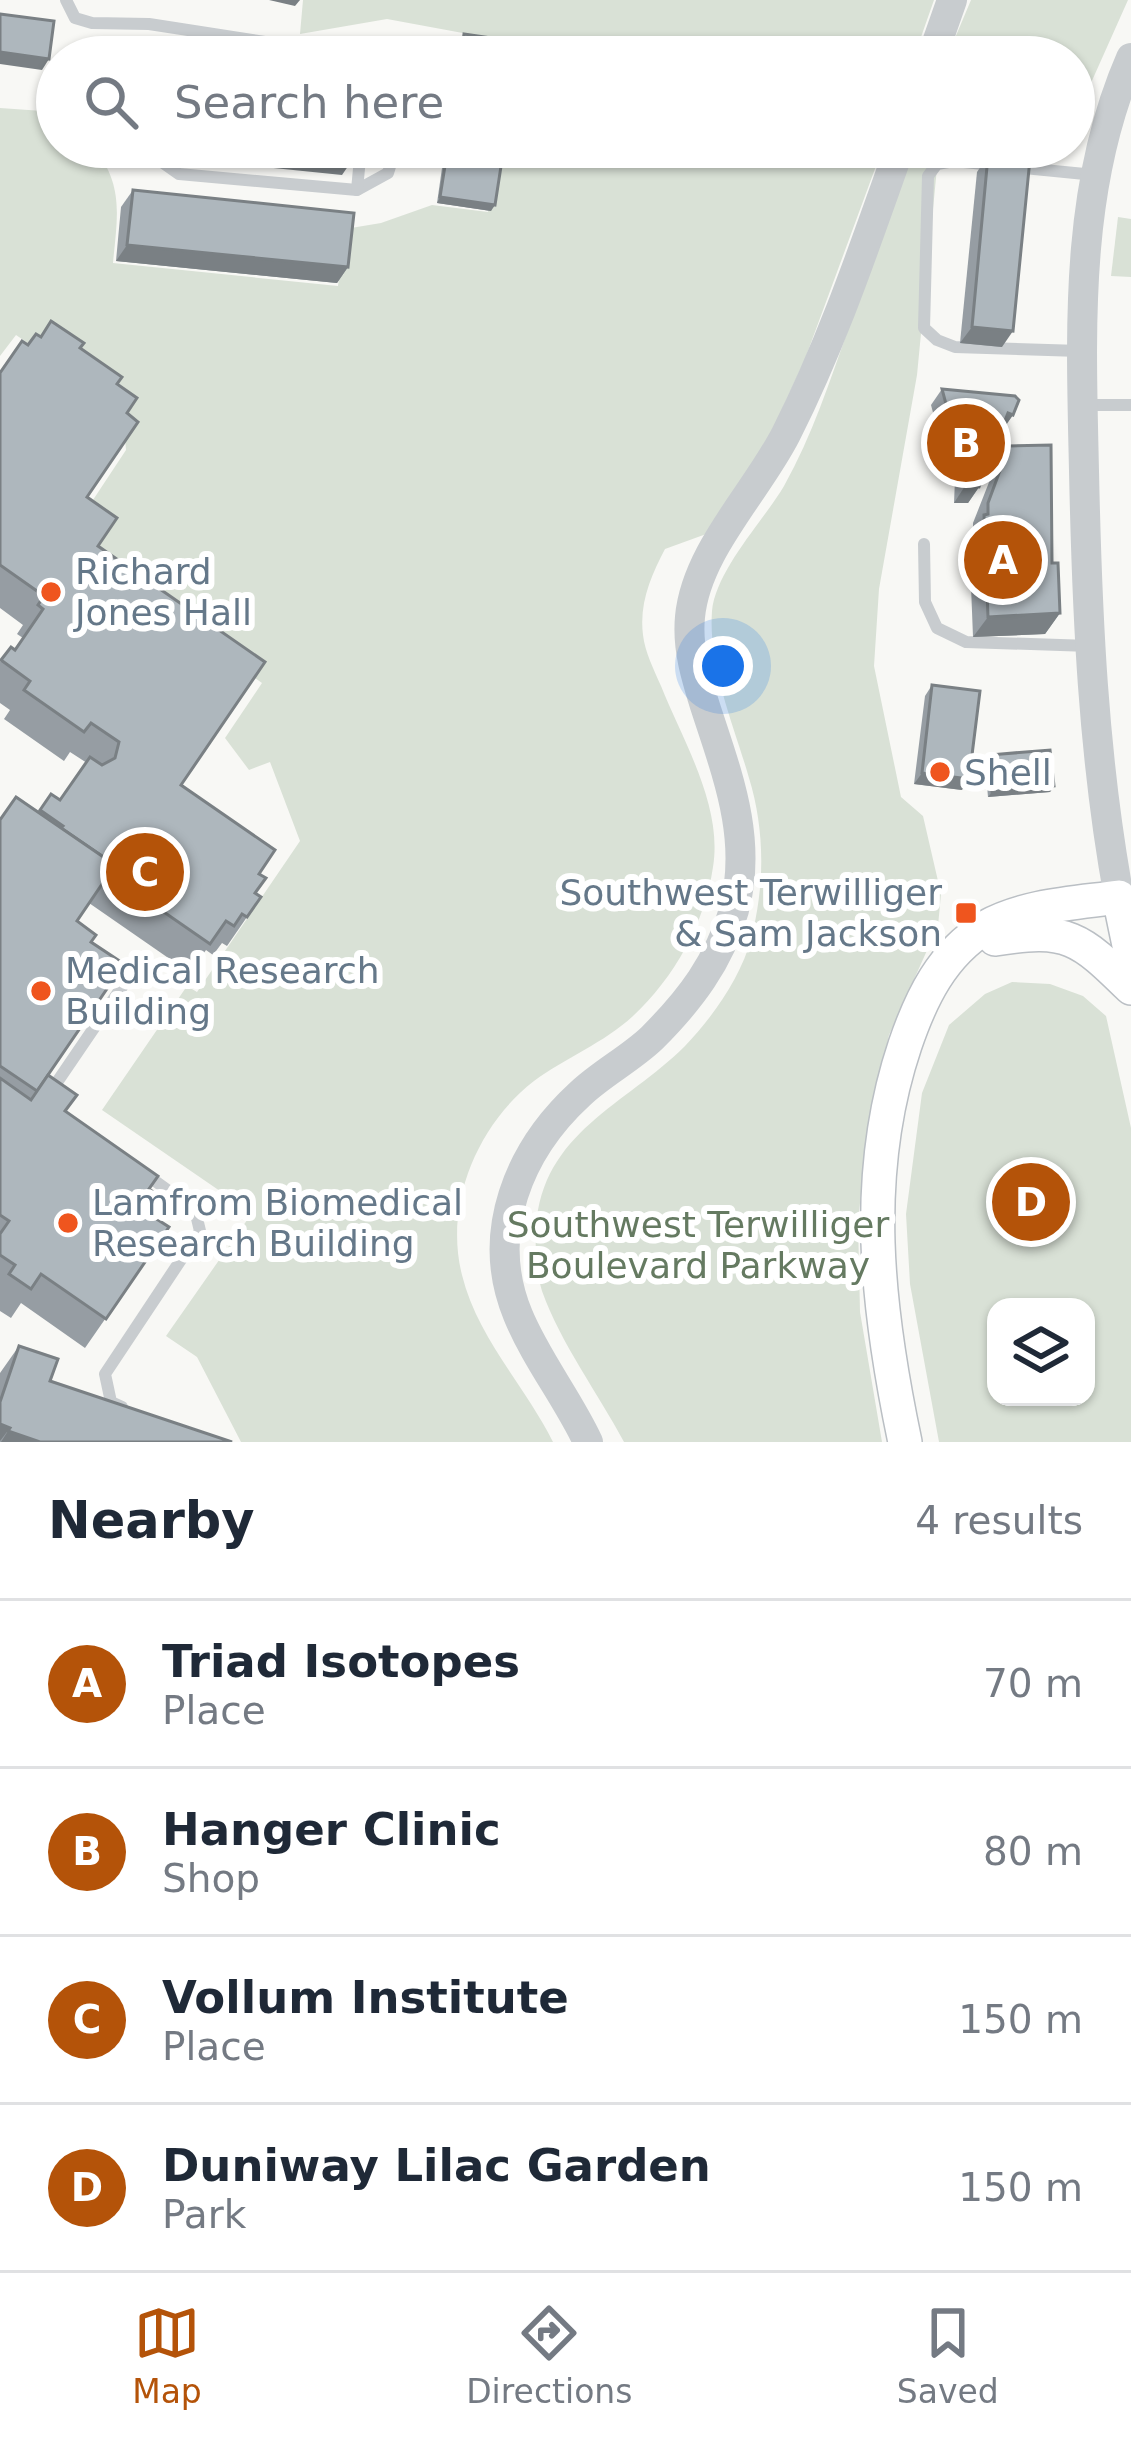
<!DOCTYPE html>
<html lang="en">
<head>
<meta charset="utf-8">
<style>
  body { margin:0; font-family:"DejaVu Sans",sans-serif; background:#f2f2f3; color:#1f2937 }
  .controls { position:absolute; right:36px; bottom:36px; display:grid; overflow:hidden; border-radius:24px; box-shadow:0 3px 9px #0004 }
  .controls button { width:108px; height:108px; display:grid; place-items:center; padding:0; border:0; border-bottom:3px solid #e0e1e3; background:#fff; color:#1f2937; font:60px sans-serif }
  .you { position:absolute; left:723px; top:666px; width:42px; height:42px; margin:-30px; border:9px solid #fff; border-radius:50%; background:#1a73e8; box-shadow:0 0 0 18px #1a73e833 }
  .badge { display:grid; place-items:center; width:78px; height:78px; border-radius:50%; background:#b45309; color:#fff; font-size:39px; font-weight:700 }
  .pin { position:absolute; translate:-50% -50%; border:6px solid #fff; box-shadow:0 3px 12px #0006 }
  .list { margin:0; padding:0; list-style:none }
  h2 { display:flex; justify-content:space-between; align-items:center; height:156px; margin:0; padding:0 48px; font-size:51px }
  h2 small { font-size:39px; font-weight:400; color:#747a83 }
  .list li { display:grid; grid-template-columns:78px 1fr auto; gap:36px; align-items:center; box-sizing:border-box; height:168px; padding:0 48px; border-top:3px solid #e0e1e3 }
  .list b { display:block; font-size:45px; white-space:nowrap }
  .list p { margin:0; font-size:39px; white-space:nowrap; color:#747a83 }
  .list em { font-size:39px; font-style:normal; color:#747a83 }
  .icon { flex:none; width:66px; height:66px; fill:none; stroke:currentColor; stroke-width:2; stroke-linecap:round; stroke-linejoin:round }
  .map { position:relative; flex:none; width:1131px; height:1442px; overflow:hidden }
  .search { position:absolute; background:#fff; box-shadow:0 3px 9px #0004; left:36px; right:36px; top:36px; height:132px; display:flex; align-items:center; gap:30px; box-sizing:border-box; padding:0 42px; border-radius:66px; color:#747a83; font-size:45px }
  .sheet { height:828px; background:#fff }
  nav { display:flex; justify-content:space-around; align-items:center; box-sizing:border-box; height:168px; border-top:3px solid #e0e1e3; background:#fff; font-size:33px; color:#747a83 }
  nav a { display:grid; justify-items:center; gap:6px }
  nav .on { color:#b45309 }
  .map>svg:first-child { display:block }
</style>
</head>
<body>
<div class="map">
<svg width="1131" height="1442" viewBox="0 0 1131 1442">
  <rect width="100%" height="100%" fill="#f8f8f5"/>
  <g fill="#d9e1d6" fill-rule="evenodd">
    <polygon points="303,0 934,0 914,57 509,57 511,42 387,19 300,34"/>
    <polygon points="971,0 1128,0 1074,121 1074,57 947,57"/>
    <path d="M0 108 57 112V147H93C125 185 117 218 113 263L338 286 345 229 381 223 432 205 488 212 497 147H883L805 359 775 425 747 477 709 533 665 549C651 576 639 603 643 635 645 652 654 670 661 686 683 741 723 806 713 867 705 923 674 978 633 1016 604 1043 565 1058 534 1081 477 1125 444 1205 462 1275 477 1337 525 1386 553 1442H241L197 1357 166 1336 252 1213 102 1110 187 986 197 992 300 841 270 762 249 770 225 738 262 683 98 565 100 546 89 525V506L126 450 124 426 106 396 16 335 0 356Z"/>
    <path d="M911 147H939L917 375 879 589 874 666 901 797 923 816 941 894 938 926 889 1035 869 1122 858 1221 860 1312 882 1442H624C598 1393 561 1344 542 1291 536 1271 535 1249 536 1228 542 1132 626 1105 685 1046 712 1018 741 977 751 939 765 886 765 830 749 778 734 725 708 667 712 611 716 570 764 520 784 486 812 436 830 381 849 327 870 267 890 207 911 147Z"/>
    <polygon points="1118,217 1131,219 1131,277 1111,276"/>
    <path d="M1012 982 1050 984 1083 996 1106 1016 1131 1128V1442H939L910 1284 906 1214 922 1093 949 1025 985 994ZM996 1307H1086V1397H996Z"/>
  </g>
  <g fill="none" stroke-linecap="round" stroke-linejoin="round">
    <defs>
      <g id="secondary">
        <path d="M995 939C1068 927 1080 938 1131 988"/>
        <path d="M905 1442C877 1309 861 1176 905 1045 921 998 942 954 986 927 1025 905 1076 903 1119 897L1131 955"/>
      </g>
    </defs>
    <use href="#secondary" stroke="#babfc4" stroke-width="36"/>
    <g stroke="#c8cccf" stroke-width="12">
      <polyline points="66,0 75,18 92,23 149,24 324,51 333,57"/>
      <polyline points="407,57 408,51"/>
      <polyline points="117,147 132,157 162,162 179,174 357,190 388,173 396,147"/>
      <polyline points="994,165 954,161 937,164 928,176 924,328 937,340 955,347 1080,351"/>
      <polyline points="1014,167 1095,175"/>
      <polyline points="357,190 361,147"/>
      <polyline points="1084,405 1131,405"/>
      <polyline points="924,544 925,602 937,628 966,642 1090,646"/>
      <polyline points="51,1091 128,978"/>
      <polyline points="122,1407 111,1402 105,1374 200,1231 195,1210 144,1173"/>
    </g>
    <g stroke="#c8cccf" stroke-width="30">
      <polyline points="932,57 952,0"/>
      <path d="M1119 897C1093 756 1087 613 1084 471 1081 332 1074 188 1131 58"/>
      <path d="M588 1442C568 1399 536 1359 518 1315 484 1233 519 1150 580 1094 602 1073 630 1059 652 1038 690 1000 719 962 734 910 753 838 727 774 705 706 696 677 687 648 690 617 696 551 756 493 786 434 833 341 865 245 900 147"/>
    </g>
    <use href="#secondary" stroke="#fff" stroke-width="33"/>
  </g>
  <g fill="#969da3">
    <polygon points="445,147 504,147 491,211 437,203"/>
    <polygon points="988,156 1002,347 960,343 977,172"/>
    <polygon points="133,190 348,267 337,283 116,261 121,207"/>
    <polygon points="40,337 80,348 117,384 127,413 87,497 98,546 181,785 259,874 247,917 227,946 222,943 213,955 206,950 190,973 89,903 77,921 91,942 48,1075 65,1111 149,1189 152,1216 169,1227 85,1348 21,1303 11,1318 0,1311 0,819 38,812 51,794 60,800 87,763 70,752 64,761 4,719 10,710 0,703 0,662 11,647 15,650 23,638 17,634 23,625 0,608 0,373 28,345"/>
    <polygon points="942,389 1013,415 1001,430 979,487 968,503 954,503 956,455 944,454 931,405"/>
    <polygon points="1009,446 1052,563 1060,613 1045,634 973,637 969,535 973,529 973,523 995,467"/>
    <polygon points="932,685 962,790 914,784 925,696"/>
    <polygon points="989,755 1054,786 1050,792 988,797 985,761"/>
    <polygon points="19,1346 50,1381 232,1442 0,1442 0,1373"/>
  </g>
  <g fill="#7a8084">
    <polygon points="269,0 300,0 295,6"/>
    <polygon points="0,52 49,59 42,70 0,64"/>
    <polygon points="142,147 237,147 353,159 342,175 137,154"/>
    <polygon points="440,197 495,205 491,211 437,203"/>
    <polygon points="127,245 348,267 337,283 116,261"/>
    <polygon points="972,327 1013,331 1002,347 960,343"/>
    <polygon points="1008,413 1013,415 1002,431 996,429"/>
    <polygon points="955,438 967,439 956,455 944,454"/>
    <polygon points="965,486 979,487 968,503 954,503"/>
    <polygon points="1060,613 1045,634 973,637 988,617"/>
    <polygon points="922,773 969,779 962,790 914,784"/>
    <polygon points="1054,786 1050,792 988,797 992,792"/>
    <polygon points="0,1424 10,1428 0,1441"/>
    <polygon points="8,1431 40,1442 1,1442"/>
  </g>
  <g fill="#aeb7bd" stroke="#7a8084" stroke-width="3">
    <polygon points="0,14 54,21 49,59 0,52"/>
    <polygon points="464,34 519,42 517,57 461,57"/>
    <polygon points="237,147 354,147 353,159"/>
    <polygon points="448,147 504,147 495,205 440,197"/>
    <polygon points="988,156 1030,159 1013,331 972,327"/>
    <polygon points="133,190 354,213 348,267 127,245"/>
    <polygon points="51,321 84,343 80,348 122,377 117,384 137,398 127,413 138,422 87,497 117,518 98,546 265,662 181,785 275,850 259,874 266,878 255,893 261,897 247,917 242,914 234,926 226,921 210,944 109,874 115,865 61,828 63,826 40,810 51,794 60,800 90,757 102,765 115,758 119,742 91,723 84,732 24,690 30,681 1,660 11,647 15,650 43,609 38,605 44,596 0,565 0,373 22,341 28,345 36,334 41,337"/>
    <polygon points="942,389 1015,396 1019,400 1013,415 1008,413 979,487 965,486 967,439 955,438"/>
    <polygon points="1051,445 1052,563 1058,563 1060,613 988,617 984,515 988,514 988,503 1009,446"/>
    <polygon points="932,685 980,691 969,779 922,773"/>
    <polygon points="1050,750 1054,786 992,792 989,755"/>
    <polygon points="16,797 115,865 77,921 96,935 91,942 124,964 37,1091 0,1066 0,820"/>
    <polygon points="48,1075 77,1095 65,1111 158,1176 149,1189 163,1199 152,1216 169,1227 106,1319 41,1274 31,1289 9,1274 15,1265 0,1255 0,1234 9,1221 0,1215 0,1078 31,1100"/>
    <polygon points="19,1346 58,1359 50,1381 232,1442 40,1442 8,1431 10,1428 0,1424 0,1402"/>
  </g>
  <g fill="#ef551e" stroke="#fff" stroke-width="4.5">
    <circle cx="51" cy="592" r="12"/>
    <circle cx="940" cy="772" r="12"/>
    <rect x="954" y="901" width="24" height="24" rx="6"/>
    <circle cx="41" cy="991" r="12"/>
    <circle cx="68" cy="1223" r="12"/>
  </g>
  <g text-anchor="middle" dominant-baseline="central" stroke-width="12" stroke-linejoin="round" paint-order="stroke">
    <g font-size="36" fill="#657889" stroke="#fff" text-anchor="start">
      <text x="75" y="571">Richard<tspan x="75" dy="41">Jones Hall</tspan></text>
      <text x="964" y="772">Shell</text>
      <text x="942" y="892" text-anchor="end">Southwest Terwilliger<tspan x="942" dy="41">&amp; Sam Jackson</tspan></text>
      <text x="65" y="970">Medical Research<tspan x="65" dy="41">Building</tspan></text>
      <text x="92" y="1202">Lamfrom Biomedical<tspan x="92" dy="41">Research Building</tspan></text>
    </g>
    <g font-size="36" fill="#657a61" stroke="#fff">
      <text x="698" y="1224">Southwest Terwilliger<tspan x="698" dy="41">Boulevard Parkway</tspan></text>
    </g>
  </g>
</svg>
<div class="controls">
<button><svg class="icon" aria-label="layers" viewBox="0 0 24 24"><path d="M12 4l9 5-9 5-9-5zM3 14l9 5 9-5"/></svg></button>
</div>
<div class="you"></div>
<div class="pin badge" style="left:1003px;top:560px">A</div>
<div class="pin badge" style="left:966px;top:443px">B</div>
<div class="pin badge" style="left:145px;top:872px">C</div>
<div class="pin badge" style="left:1031px;top:1202px">D</div>
<div class="search"><svg class="icon" aria-label="search" viewBox="0 0 24 24"><circle cx="10" cy="10" r="6"/><path d="M15 15l6 6"/></svg>Search here</div>
</div>
<section class="sheet">
<h2>Nearby<small>4 results</small></h2>
<ul class="list">
<li><span class="badge">A</span><div><b>Triad Isotopes</b><p>Place</p></div><em>70 m</em></li>
<li><span class="badge">B</span><div><b>Hanger Clinic</b><p>Shop</p></div><em>80 m</em></li>
<li><span class="badge">C</span><div><b>Vollum Institute</b><p>Place</p></div><em>150 m</em></li>
<li><span class="badge">D</span><div><b>Duniway Lilac Garden</b><p>Park</p></div><em>150 m</em></li>
</ul>
</section>
<nav>
<a class="on"><svg class="icon" aria-label="map" viewBox="0 0 24 24"><path d="M3 6l6-2 6 2 6-2v14l-6 2-6-2-6 2zM9 4v14M15 6v14"/></svg>Map</a>
<a><svg class="icon" aria-label="directions" viewBox="0 0 24 24"><path d="M12 3l9 9-9 9-9-9zM9 14v-3h6M13 9l2 2-2 2"/></svg>Directions</a>
<a><svg class="icon" aria-label="saved" viewBox="0 0 24 24"><path d="M7 4h10v16l-5-4-5 4z"/></svg>Saved</a>
</nav>
</body>
</html>
